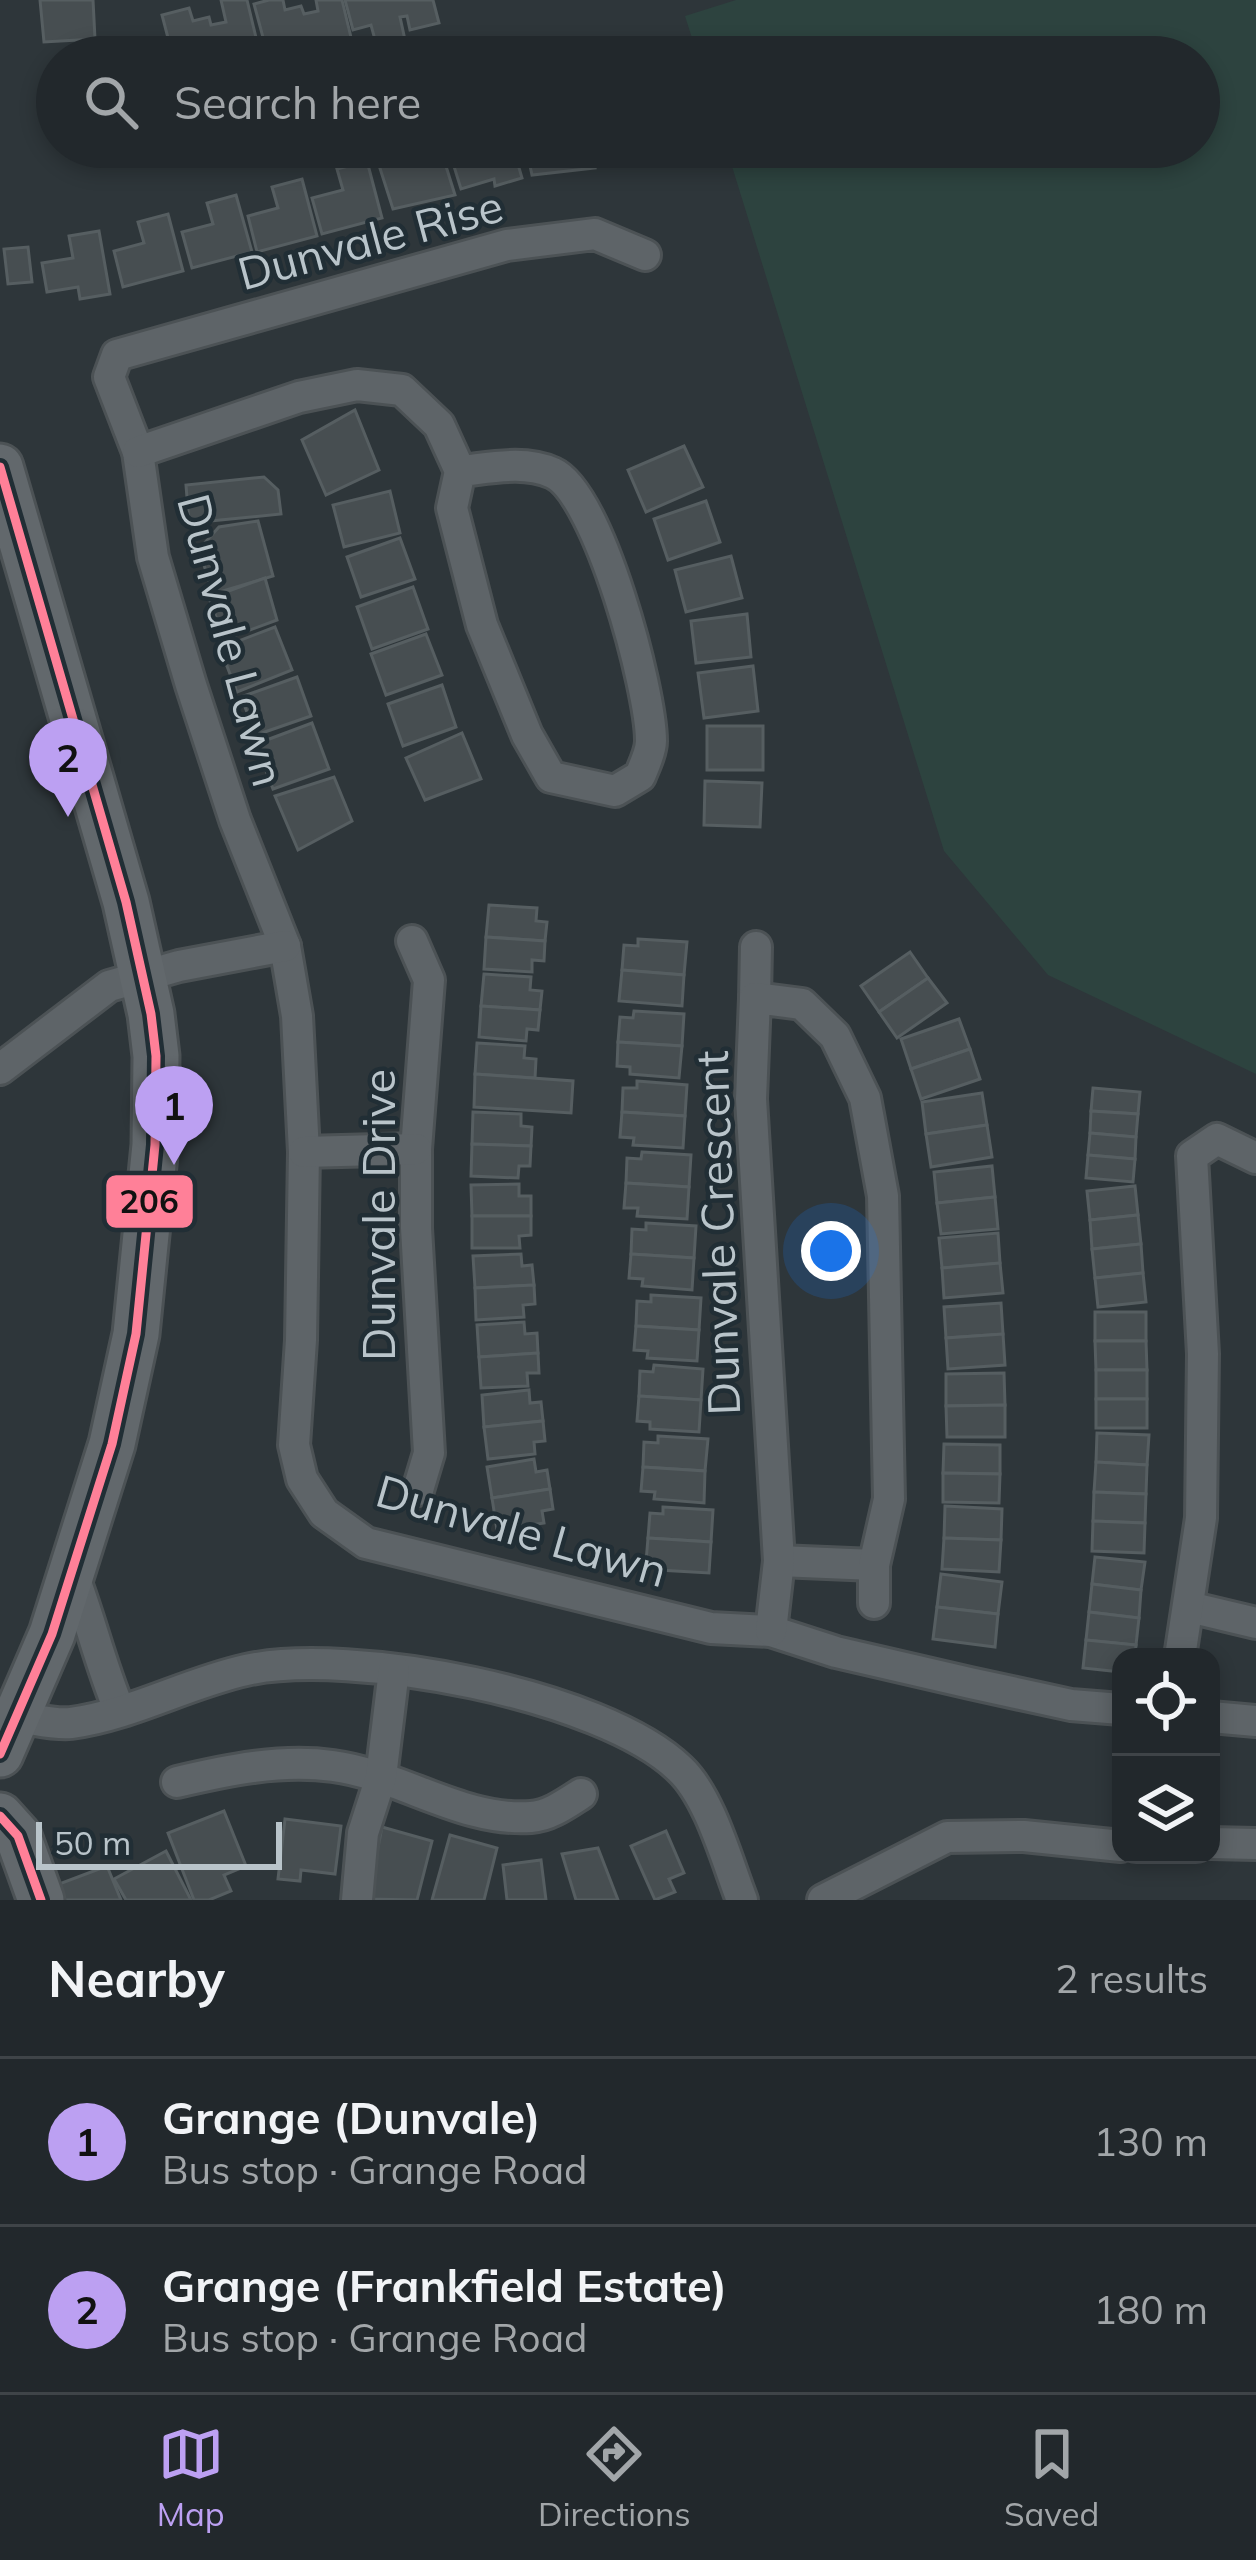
<!DOCTYPE html>
<html lang="en">
<head>
<meta charset="utf-8">
<style>
  body { margin:0; font-family:Mulish,sans-serif; background:#2a3034; color:#f1f3f6 }
  .controls { position:absolute; right:36px; bottom:36px; display:grid; overflow:hidden; border-radius:24px; box-shadow:0 6px 18px #0003 }
  .controls button { width:108px; height:108px; display:grid; place-items:center; padding:0; border:0; border-bottom:3px solid #3f4448; background:#22282c; color:#f1f3f6; font:60px sans-serif }
  .scale { position:absolute; left:36px; bottom:30px; width:246px; box-sizing:border-box; padding-left:12px; border:6px solid #b9c4ca; border-top:0; font-size:33px; line-height:42px; white-space:nowrap; color:#b9c4ca; -webkit-text-stroke:9px #212e35; paint-order:stroke }
  .you { position:absolute; left:831px; top:1251px; width:42px; height:42px; margin:-30px; border:9px solid #fff; border-radius:50%; background:#1a73e8; box-shadow:0 0 0 18px #1a73e833 }
  .badge { display:grid; place-items:center; width:78px; height:78px; border-radius:50%; background:#bca0f2; color:#111; font-size:39px; font-weight:700 }
  .pin { position:absolute; translate:-50% -99px; filter:drop-shadow(0 3px 6px #0008) }
  .pin::after { content:''; position:absolute; top:63px; width:42px; height:36px; background:inherit; clip-path:polygon(0 0,100% 0,50% 100%) }
  .list { margin:0; padding:0; list-style:none }
  h2 { display:flex; justify-content:space-between; align-items:center; height:156px; margin:0; padding:0 48px; font-size:51px }
  h2 small { font-size:39px; font-weight:400; color:#a2a6a9 }
  .list li { display:grid; grid-template-columns:78px 1fr auto; gap:36px; align-items:center; box-sizing:border-box; height:168px; padding:0 48px; border-top:3px solid #3f4448 }
  .list b { display:block; font-size:45px; white-space:nowrap }
  .list p { margin:0; font-size:39px; white-space:nowrap; color:#a2a6a9 }
  .list em { font-size:39px; font-style:normal; color:#a2a6a9 }
  .icon { flex:none; width:66px; height:66px; fill:none; stroke:currentColor; stroke-width:2; stroke-linecap:round; stroke-linejoin:round }
  .map { position:relative; flex:none; width:1256px; height:1900px; overflow:hidden }
  .search { position:absolute; background:#22282c; box-shadow:0 6px 18px #0003; left:36px; right:36px; top:36px; height:132px; display:flex; align-items:center; gap:30px; box-sizing:border-box; padding:0 42px; border-radius:66px; color:#a2a6a9; font-size:45px }
  .sheet { height:492px; background:#22282c }
  nav { display:flex; justify-content:space-around; align-items:center; box-sizing:border-box; height:168px; border-top:3px solid #3f4448; background:#22282c; font-size:33px; color:#a2a6a9 }
  nav a { display:grid; justify-items:center; gap:6px }
  nav .on { color:#bca0f2 }
  .map>svg:first-child { display:block }
</style>
</head>
<body>
<div class="map">
<svg width="1256" height="1900" viewBox="0 0 1256 1900">
  <rect width="100%" height="100%" fill="#2e363a"/>
  <polygon fill="#2d433f" points="736,0 1256,0 1256,1074 1048,975 944,851 726,147 1199,147 1199,57 698,57 685,16"/>
  <g fill="#474e51" stroke="#565e61" stroke-width="3">
    <polygon points="40,0 93,0 95,39 44,42"/>
    <polygon points="221,0 247,0 258,46 223,57 173,57 162,15 189,8 193,21 209,17 211,25 226,22"/>
    <polygon points="269,0 283,0 285,10 301,6 304,14 318,11 316,0 342,0 354,50 325,57 321,42 315,44 318,57 287,57 285,52 268,56 254,4"/>
    <polygon points="345,0 433,0 439,23 410,30 407,16 400,17 405,40 377,47 371,25 353,30"/>
    <polygon points="416,147 440,147 455,195 393,209 377,159"/>
    <polygon points="448,147 513,147 522,178 495,186 494,179 461,189"/>
    <polygon points="526,147 590,147 595,168 532,175"/>
    <polygon points="605,147 670,147 672,158 635,165 633,152 607,156"/>
    <polygon points="367,161 382,218 322,234 312,198 343,190 337,169"/>
    <polygon points="302,179 317,236 257,252 248,216 278,208 272,187"/>
    <polygon points="236,195 252,252 192,268 182,232 213,224 207,203"/>
    <polygon points="168,214 183,271 123,287 114,251 144,243 138,222"/>
    <polygon points="99,231 110,294 80,299 78,287 47,292 42,263 73,258 69,236"/>
    <polygon points="28,247 32,282 8,284 4,249"/>
    <polygon points="355,410 379,470 326,495 302,440"/>
    <polygon points="684,446 703,487 646,512 628,470"/>
    <polygon points="264,477 278,490 281,514 189,523 186,485"/>
    <polygon points="390,491 400,533 344,547 333,505"/>
    <polygon points="706,501 720,542 668,560 654,519"/>
    <polygon points="258,521 273,576 213,594 199,549 219,527"/>
    <polygon points="400,538 415,579 361,597 347,557"/>
    <polygon points="731,556 742,598 686,612 675,570"/>
    <polygon points="265,578 277,620 231,637 223,636 209,598"/>
    <polygon points="413,587 428,629 372,649 357,607"/>
    <polygon points="747,614 751,657 696,663 691,621"/>
    <polygon points="275,627 292,670 237,692 220,648"/>
    <polygon points="426,634 442,675 386,695 371,654"/>
    <polygon points="753,666 758,711 704,718 698,673"/>
    <polygon points="297,677 311,716 256,735 241,697"/>
    <polygon points="442,685 456,727 403,746 388,704"/>
    <polygon points="312,723 329,769 273,789 256,744"/>
    <rect x="707" y="726" width="56" height="44"/>
    <polygon points="462,733 481,779 425,800 406,758"/>
    <polygon points="334,777 352,821 298,850 275,796"/>
    <polygon points="705,781 762,783 760,827 704,825"/>
    <polygon points="489,905 537,908 536,921 547,922 545,941 486,937"/>
    <polygon points="486,937 545,941 544,961 532,960 532,972 484,969"/>
    <polygon points="638,939 687,942 684,975 622,970 624,945 638,946"/>
    <polygon points="910,952 928,978 879,1012 861,986"/>
    <polygon points="622,970 684,975 682,1006 619,1001"/>
    <polygon points="484,974 531,977 530,990 542,991 540,1010 481,1006"/>
    <polygon points="928,978 947,1003 897,1038 879,1012"/>
    <polygon points="481,1006 540,1010 538,1030 527,1029 526,1041 479,1037"/>
    <polygon points="634,1011 684,1014 682,1046 618,1042 620,1017 633,1018"/>
    <polygon points="959,1019 970,1049 911,1069 901,1039"/>
    <polygon points="618,1042 682,1046 679,1078 630,1074 630,1067 617,1066"/>
    <polygon points="477,1043 525,1046 524,1058 536,1059 535,1078 475,1074"/>
    <polygon points="970,1049 980,1079 921,1099 911,1069"/>
    <polygon points="475,1074 573,1081 571,1113 474,1107"/>
    <polygon points="637,1081 687,1085 685,1116 622,1112 623,1088 637,1088"/>
    <polygon points="1093,1088 1140,1092 1138,1114 1091,1111"/>
    <polygon points="982,1093 987,1125 926,1134 922,1102"/>
    <polygon points="1091,1111 1138,1114 1136,1137 1090,1133"/>
    <polygon points="473,1112 521,1114 521,1126 532,1127 531,1146 472,1144"/>
    <polygon points="622,1112 685,1116 683,1148 633,1145 634,1138 620,1137"/>
    <polygon points="987,1125 992,1157 931,1167 926,1134"/>
    <polygon points="1090,1133 1136,1137 1135,1159 1088,1155"/>
    <polygon points="472,1144 531,1146 530,1166 519,1166 518,1178 471,1176"/>
    <polygon points="642,1152 691,1155 689,1187 626,1183 627,1158 641,1159"/>
    <polygon points="1088,1155 1135,1159 1133,1182 1086,1178"/>
    <polygon points="992,1166 995,1197 937,1203 934,1172"/>
    <polygon points="626,1183 689,1187 687,1219 637,1216 638,1208 624,1208"/>
    <polygon points="519,1184 519,1196 531,1196 531,1216 472,1216 471,1185"/>
    <polygon points="1135,1186 1138,1215 1090,1220 1087,1191"/>
    <polygon points="995,1197 998,1229 941,1234 937,1203"/>
    <polygon points="1138,1215 1141,1244 1092,1249 1090,1220"/>
    <polygon points="472,1216 531,1216 531,1235 519,1236 520,1248 472,1248"/>
    <polygon points="646,1223 696,1226 694,1258 631,1254 632,1229 646,1230"/>
    <polygon points="998,1233 1000,1263 942,1268 939,1238"/>
    <polygon points="1141,1244 1143,1273 1095,1278 1092,1249"/>
    <polygon points="521,1254 522,1266 532,1265 534,1285 475,1288 473,1256"/>
    <polygon points="631,1254 694,1258 692,1290 642,1286 643,1279 629,1278"/>
    <polygon points="1000,1263 1003,1293 944,1298 942,1268"/>
    <polygon points="1143,1273 1146,1302 1098,1307 1095,1278"/>
    <polygon points="534,1285 535,1304 523,1305 524,1317 476,1320 475,1288"/>
    <polygon points="651,1295 701,1298 699,1330 636,1326 637,1301 651,1302"/>
    <polygon points="1001,1303 1003,1334 946,1338 944,1307"/>
    <rect x="1095" y="1312" width="51" height="29"/>
    <polygon points="524,1322 525,1334 537,1333 538,1353 479,1357 477,1325"/>
    <polygon points="636,1326 699,1330 697,1361 647,1358 648,1351 634,1350"/>
    <polygon points="1003,1334 1005,1365 948,1369 946,1338"/>
    <polygon points="1095,1341 1146,1341 1147,1370 1096,1370"/>
    <polygon points="538,1353 539,1373 527,1373 528,1386 481,1388 479,1357"/>
    <polygon points="654,1365 703,1369 701,1400 639,1396 640,1371 653,1372"/>
    <rect x="1096" y="1370" width="51" height="29"/>
    <polygon points="1004,1373 1005,1405 946,1406 946,1374"/>
    <polygon points="529,1390 530,1403 541,1402 543,1421 484,1427 482,1395"/>
    <polygon points="639,1396 701,1400 699,1432 650,1429 650,1422 637,1421"/>
    <rect x="1096" y="1399" width="51" height="29"/>
    <polygon points="1005,1405 1005,1437 947,1437 946,1406"/>
    <polygon points="543,1421 545,1441 534,1442 535,1454 488,1459 484,1427"/>
    <polygon points="1097,1433 1149,1435 1147,1465 1096,1462"/>
    <polygon points="658,1436 708,1439 705,1471 643,1467 644,1442 658,1443"/>
    <polygon points="944,1444 1000,1445 1000,1474 943,1473"/>
    <polygon points="534,1459 536,1472 547,1470 550,1489 492,1498 487,1467"/>
    <polygon points="1096,1462 1147,1465 1146,1494 1094,1492"/>
    <polygon points="643,1467 705,1471 704,1503 654,1499 655,1492 641,1491"/>
    <polygon points="943,1473 1000,1474 999,1503 943,1502"/>
    <polygon points="550,1489 553,1509 542,1511 544,1523 497,1530 492,1498"/>
    <polygon points="1094,1492 1146,1494 1145,1523 1093,1521"/>
    <polygon points="945,1506 1002,1509 1001,1540 944,1538"/>
    <polygon points="663,1507 713,1510 711,1542 648,1538 650,1513 663,1514"/>
    <polygon points="1093,1521 1145,1523 1144,1553 1092,1551"/>
    <polygon points="648,1538 711,1542 709,1573 659,1570 660,1563 646,1562"/>
    <polygon points="944,1538 1001,1540 999,1572 942,1569"/>
    <polygon points="1095,1557 1145,1562 1141,1590 1092,1584"/>
    <polygon points="941,1574 1002,1582 998,1614 937,1607"/>
    <polygon points="1092,1584 1141,1590 1139,1618 1089,1612"/>
    <polygon points="937,1607 998,1614 995,1647 933,1639"/>
    <polygon points="1089,1612 1139,1618 1136,1645 1086,1640"/>
    <polygon points="1086,1640 1136,1645 1135,1657 1121,1657 1121,1672 1083,1668"/>
    <polygon points="224,1811 246,1866 224,1875 231,1891 209,1900 194,1900 168,1833"/>
    <polygon points="285,1819 341,1826 335,1874 301,1870 300,1881 278,1879"/>
    <polygon points="382,1827 432,1841 417,1900 368,1899"/>
    <polygon points="666,1831 684,1873 669,1879 675,1892 655,1900 631,1846"/>
    <polygon points="450,1835 497,1848 484,1900 432,1900"/>
    <polygon points="598,1848 618,1900 576,1900 562,1854"/>
    <polygon points="166,1851 191,1900 126,1900 114,1879"/>
    <polygon points="541,1860 546,1900 507,1900 503,1865"/>
    <polygon points="107,1866 121,1900 56,1900 51,1887"/>
  </g>
  <g fill="none" stroke-linecap="round" stroke-linejoin="round">
    <defs>
      <g id="street">
        <polyline points="645,255 595,234 507,245 117,355 109,377 138,452 153,557 191,685 235,820 285,946 297,1016 304,1152 301,1340 294,1445 302,1479 324,1513 366,1543 711,1628 771,1631 836,1652 970,1683 1071,1705 1121,1709"/>
        <path d="M138 452 299 397 357 385 402 390 439 425 460 471 452 508 482 625 527 735 551 777 615 791 640 776C644 766 651 752 651 741 651 690 599 494 553 473 524 460 490 468 460 471"/>
        <polyline points="412,941 429,980 416,1149 416,1228 429,1453 418,1490"/>
        <polyline points="755,998 756,947"/>
        <polyline points="0,1069 109,986 179,966 285,946"/>
        <polyline points="304,1152 416,1149"/>
        <polyline points="779,1561 874,1565"/>
        <path d="M72 1572C90 1618 100 1664 119 1709"/>
        <polyline points="1189,1607 1256,1623"/>
        <polyline points="771,1631 779,1561 751,1099 755,998 802,1004 835,1036 865,1098 883,1196 889,1499 874,1565 874,1603"/>
        <polyline points="1180,1657 1201,1518 1203,1354 1192,1156 1217,1139 1256,1158"/>
        <path d="M17 1717C34 1719 55 1725 71 1723 131 1715 187 1683 246 1670 350 1647 603 1694 680 1769 710 1797 727 1862 742 1900"/>
        <polyline points="1211,1717 1256,1721"/>
        <path d="M177 1782C228 1770 280 1759 333 1766 401 1775 462 1822 531 1817 549 1816 567 1803 581 1794"/>
        <polyline points="1211,1843 1256,1844"/>
        <polyline points="357,1900 363,1833 381,1777 394,1670"/>
        <polyline points="823,1900 947,1837 1024,1836 1121,1846"/>
      </g>
      <g id="secondary">
        <polyline points="0,467 126,902 151,1014 156,1056 155,1145 136,1334 112,1444 52,1634 0,1754"/>
        <polyline points="0,1816 18,1836 41,1900"/>
      </g>
    </defs>
    <use href="#street" stroke="#4c5255" stroke-width="36"/>
    <use href="#secondary" stroke="#4c5255" stroke-width="51"/>
    <use href="#street" stroke="#5e6468" stroke-width="30"/>
    <use href="#secondary" stroke="#62686c" stroke-width="45"/>
    <defs>
      <g id="bus-1">
        <polyline points="0,467 126,902 151,1014 156,1056 155,1145 136,1334 112,1444 52,1634 0,1754"/>
        <polyline points="0,1816 18,1836 41,1900"/>
      </g>
    </defs>
    <use href="#bus-1" stroke="#212e35" stroke-width="18"/>
    <use href="#bus-1" stroke="#ff8098" stroke-width="9"/>
  </g>
  <g text-anchor="middle" dominant-baseline="central" stroke-width="9" stroke-linejoin="round" paint-order="stroke">
    <g font-size="45" fill="#b9c4ca" stroke="#212e35">
      <text transform="translate(370 239) rotate(-15)">Dunvale Rise</text>
      <text transform="translate(232 640) rotate(75)">Dunvale Lawn</text>
      <text transform="translate(378 1215) rotate(-90)">Dunvale Drive</text>
      <text transform="translate(717 1233) rotate(-92)">Dunvale Crescent</text>
      <text transform="translate(522 1530) rotate(16)">Dunvale Lawn</text>
    </g>
  </g>
  <rect stroke="#212e35" stroke-width="4.5" x="104" y="1173" width="91" height="57" rx="12" fill="#ff8098"/>
  <g font-size="33" text-anchor="middle" font-weight="bold" fill="#111">
    <text x="149" y="1213">206</text>
  </g>
</svg>
<div class="controls">
<button><svg class="icon" aria-label="locate" viewBox="0 0 24 24"><circle cx="12" cy="12" r="6"/><path d="M12 2v4M12 18v4M2 12h4M18 12h4"/></svg></button>
<button><svg class="icon" aria-label="layers" viewBox="0 0 24 24"><path d="M12 4l9 5-9 5-9-5zM3 14l9 5 9-5"/></svg></button>
</div>
<div class="scale">50 m</div>
<div class="you"></div>
<div class="pin badge" style="left:174px;top:1165px">1</div>
<div class="pin badge" style="left:68px;top:817px">2</div>
<div class="search"><svg class="icon" aria-label="search" viewBox="0 0 24 24"><circle cx="10" cy="10" r="6"/><path d="M15 15l6 6"/></svg>Search here</div>
</div>
<section class="sheet">
<h2>Nearby<small>2 results</small></h2>
<ul class="list">
<li><span class="badge">1</span><div><b>Grange (Dunvale)</b><p>Bus stop · Grange Road</p></div><em>130 m</em></li>
<li><span class="badge">2</span><div><b>Grange (Frankfield Estate)</b><p>Bus stop · Grange Road</p></div><em>180 m</em></li>
</ul>
</section>
<nav>
<a class="on"><svg class="icon" aria-label="map" viewBox="0 0 24 24"><path d="M3 6l6-2 6 2 6-2v14l-6 2-6-2-6 2zM9 4v14M15 6v14"/></svg>Map</a>
<a><svg class="icon" aria-label="directions" viewBox="0 0 24 24"><path d="M12 3l9 9-9 9-9-9zM9 14v-3h6M13 9l2 2-2 2"/></svg>Directions</a>
<a><svg class="icon" aria-label="saved" viewBox="0 0 24 24"><path d="M7 4h10v16l-5-4-5 4z"/></svg>Saved</a>
</nav>
</body>
</html>
